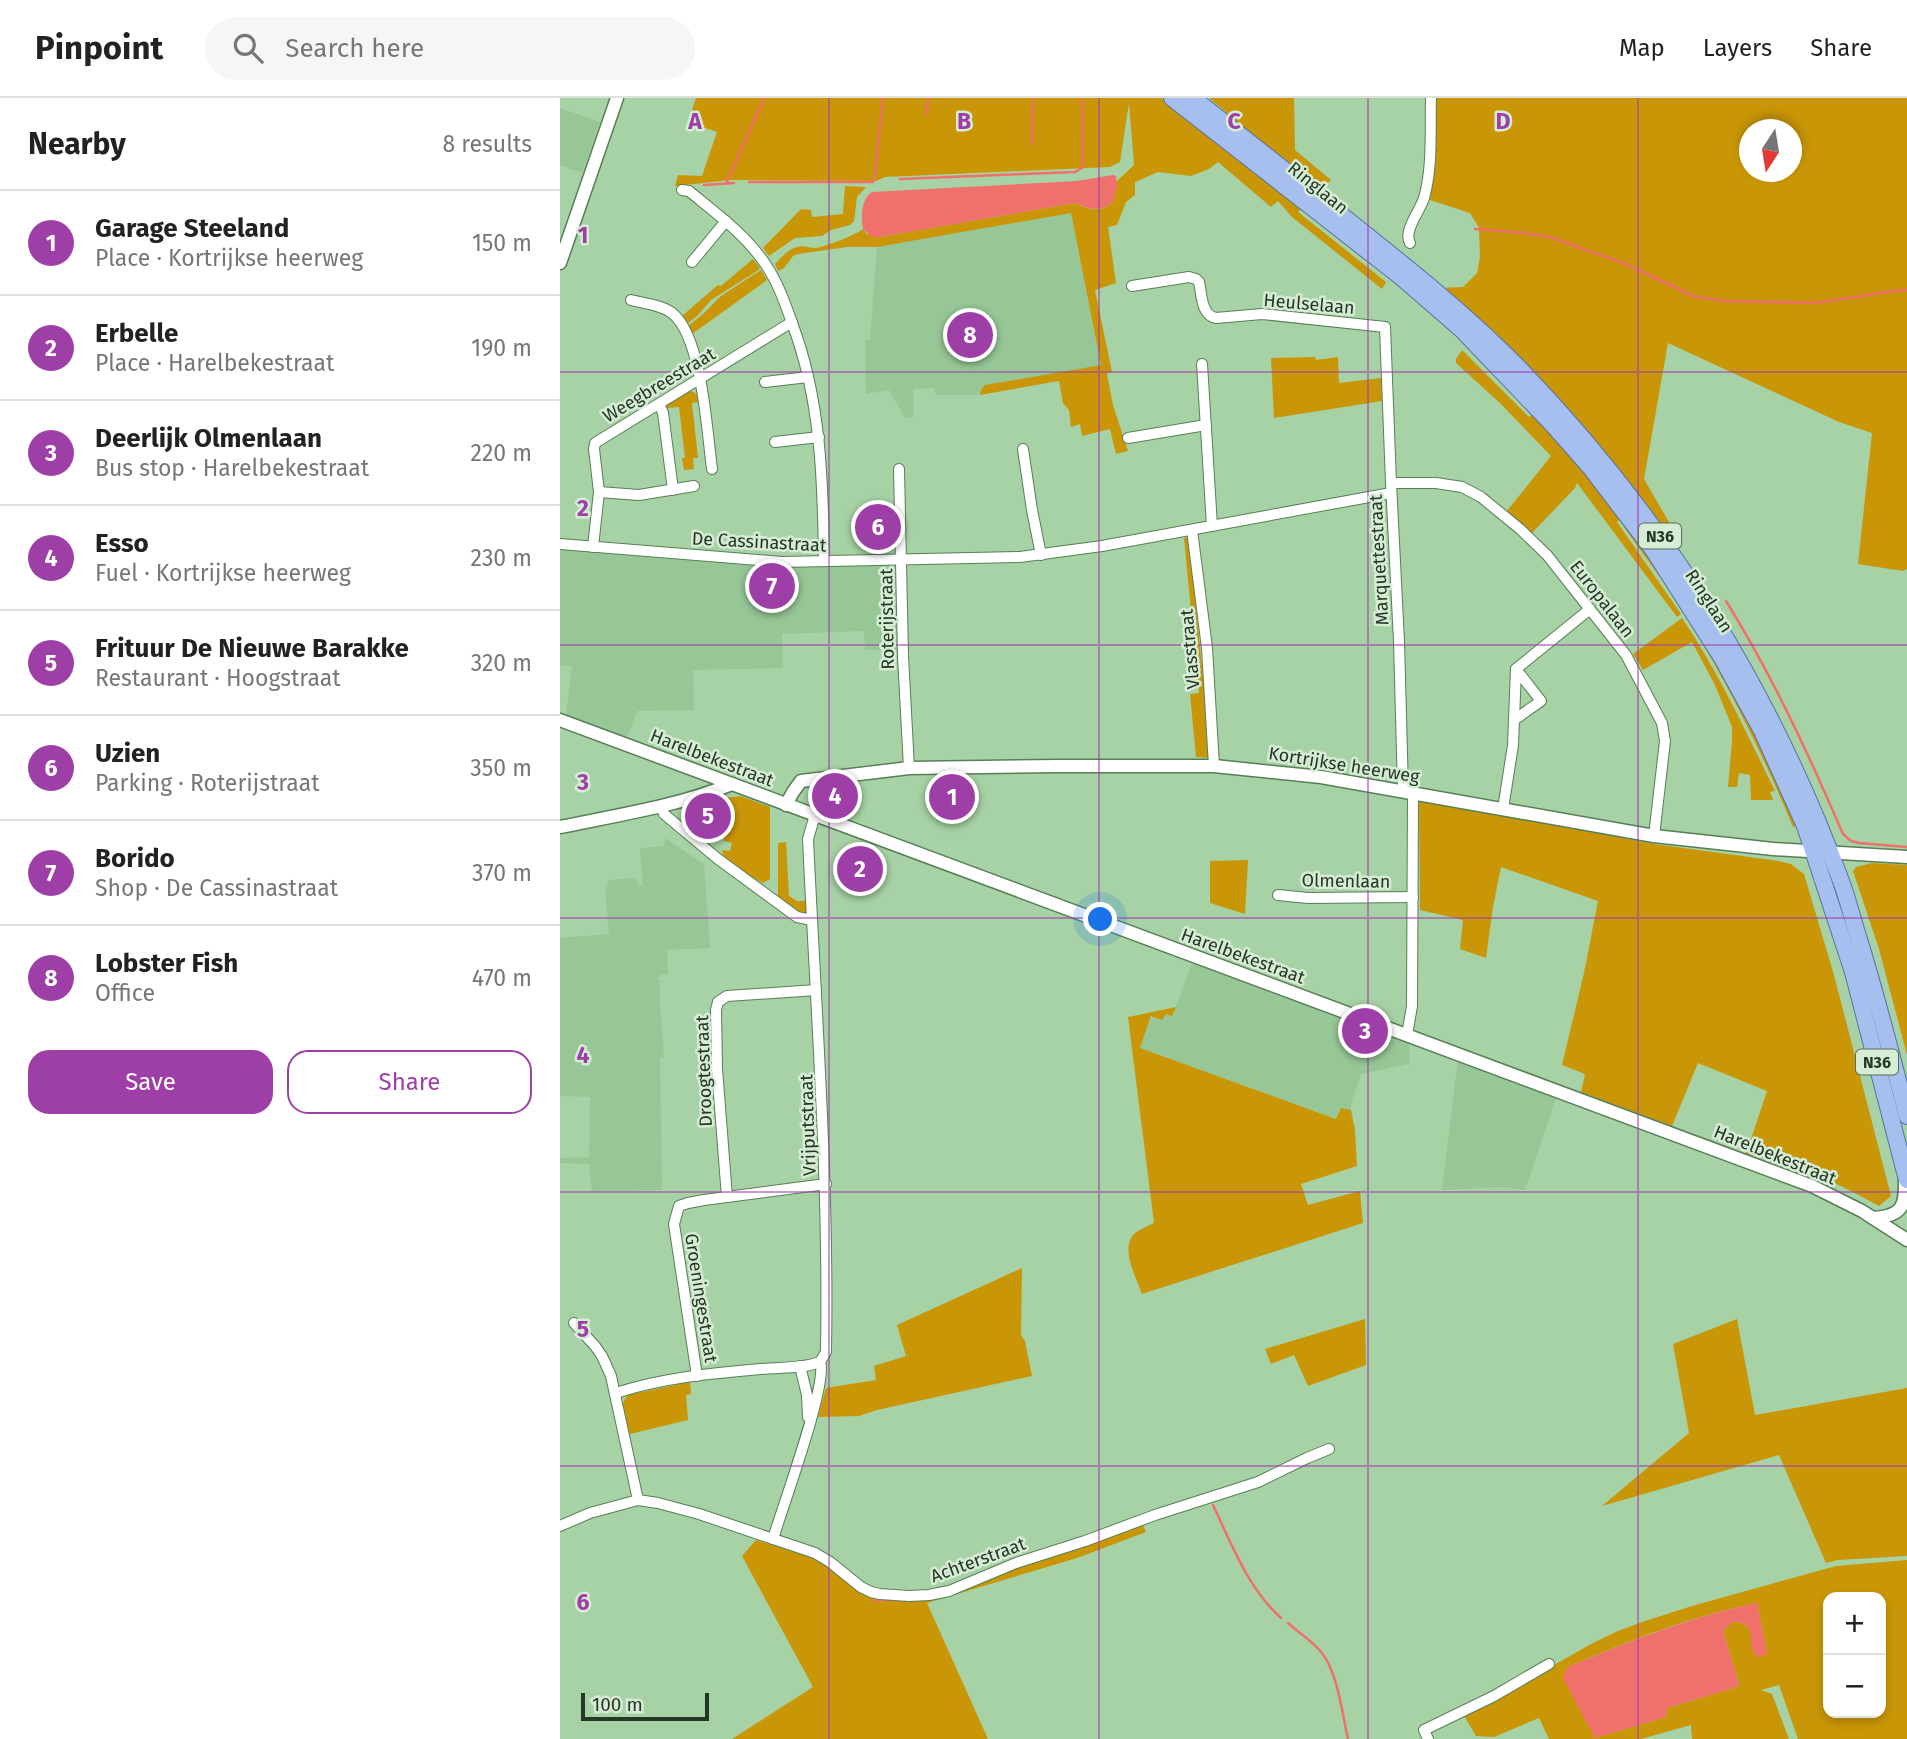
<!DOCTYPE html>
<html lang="en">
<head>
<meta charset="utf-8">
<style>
  body { margin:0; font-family:"Fira Sans",sans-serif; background:#f6f6f6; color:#222 }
  .controls { position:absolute; right:21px; bottom:21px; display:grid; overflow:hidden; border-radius:14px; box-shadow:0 4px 10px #0003 }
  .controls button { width:63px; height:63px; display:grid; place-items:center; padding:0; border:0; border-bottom:2px solid #e0e0e0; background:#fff; color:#222; font:35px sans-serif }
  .compass { position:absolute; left:1179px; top:21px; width:63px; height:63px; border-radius:50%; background:#fff; box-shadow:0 4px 10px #0003; rotate:192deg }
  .scale { position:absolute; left:21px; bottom:18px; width:128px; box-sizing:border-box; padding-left:7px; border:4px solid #253725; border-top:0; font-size:19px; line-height:24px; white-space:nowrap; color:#253725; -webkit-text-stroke:5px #d6ecd5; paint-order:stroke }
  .you { position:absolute; left:541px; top:822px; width:24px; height:24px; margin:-18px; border:5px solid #fff; border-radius:50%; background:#1a73e8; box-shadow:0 0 0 10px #1a73e833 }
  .badge { display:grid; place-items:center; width:46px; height:46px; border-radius:50%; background:#9e3fa8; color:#fff; font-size:23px; font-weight:700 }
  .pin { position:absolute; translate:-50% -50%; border:4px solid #fff; box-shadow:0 2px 7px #0006 }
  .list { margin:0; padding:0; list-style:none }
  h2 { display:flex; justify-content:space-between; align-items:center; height:91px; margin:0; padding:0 28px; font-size:30px }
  h2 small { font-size:23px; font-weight:400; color:#767676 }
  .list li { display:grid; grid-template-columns:46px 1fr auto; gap:21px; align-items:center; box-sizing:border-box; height:105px; padding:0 28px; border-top:2px solid #e0e0e0 }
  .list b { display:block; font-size:26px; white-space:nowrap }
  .list p { margin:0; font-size:23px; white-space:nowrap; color:#767676 }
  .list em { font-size:23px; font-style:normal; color:#767676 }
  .actions { display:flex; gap:14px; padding:21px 28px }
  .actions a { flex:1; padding:16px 0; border:2px solid #9e3fa8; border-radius:21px; text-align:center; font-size:24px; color:#9e3fa8 }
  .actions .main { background:#9e3fa8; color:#fff }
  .icon { flex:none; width:38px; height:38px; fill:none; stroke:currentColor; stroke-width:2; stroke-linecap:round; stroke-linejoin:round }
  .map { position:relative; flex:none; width:1347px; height:1641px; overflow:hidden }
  header { display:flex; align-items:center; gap:42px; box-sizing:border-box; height:98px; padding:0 35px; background:#fff; border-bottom:2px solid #e0e0e0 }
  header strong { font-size:33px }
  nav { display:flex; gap:38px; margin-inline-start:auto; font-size:24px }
  .search { width:490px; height:63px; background:#f6f6f6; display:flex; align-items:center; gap:18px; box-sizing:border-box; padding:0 24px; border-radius:38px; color:#767676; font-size:26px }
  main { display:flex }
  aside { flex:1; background:#fff }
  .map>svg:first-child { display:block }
</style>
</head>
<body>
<header>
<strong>Pinpoint</strong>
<div class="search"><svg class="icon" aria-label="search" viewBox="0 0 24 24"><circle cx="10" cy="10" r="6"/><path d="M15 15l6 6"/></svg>Search here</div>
<nav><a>Map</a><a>Layers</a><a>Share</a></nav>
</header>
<main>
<aside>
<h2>Nearby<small>8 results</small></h2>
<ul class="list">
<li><span class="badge">1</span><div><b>Garage Steeland</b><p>Place · Kortrijkse heerweg</p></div><em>150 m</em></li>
<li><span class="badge">2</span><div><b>Erbelle</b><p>Place · Harelbekestraat</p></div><em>190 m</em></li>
<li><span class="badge">3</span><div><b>Deerlijk Olmenlaan</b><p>Bus stop · Harelbekestraat</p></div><em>220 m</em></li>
<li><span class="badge">4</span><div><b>Esso</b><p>Fuel · Kortrijkse heerweg</p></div><em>230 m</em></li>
<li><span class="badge">5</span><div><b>Frituur De Nieuwe Barakke</b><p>Restaurant · Hoogstraat</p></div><em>320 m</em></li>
<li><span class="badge">6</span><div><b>Uzien</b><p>Parking · Roterijstraat</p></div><em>350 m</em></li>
<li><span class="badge">7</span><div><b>Borido</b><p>Shop · De Cassinastraat</p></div><em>370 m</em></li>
<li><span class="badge">8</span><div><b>Lobster Fish</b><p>Office</p></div><em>470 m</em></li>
</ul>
<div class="actions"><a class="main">Save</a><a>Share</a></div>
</aside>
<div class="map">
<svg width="1347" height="1641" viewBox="0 0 1347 1641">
  <rect width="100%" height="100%" fill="#a7d2a5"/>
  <g fill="#97c796">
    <polygon points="0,10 40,24 22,75 0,67"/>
    <polygon points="511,115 541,267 425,287 422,290 420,297 376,297 374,290 353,291 353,319 345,320 329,292 306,296 305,242 310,242 317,149"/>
    <polygon points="0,449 221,468 334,468 337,552 305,552 304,533 222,536 223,570 133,572 134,612 77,613 67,640 6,617 12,569 0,567"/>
    <polygon points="105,740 144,766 150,850 107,852 108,876 100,877 100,879 98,879 98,882 100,882 100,906 104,959 100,960 102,1092 32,1094 29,1066 0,1065 0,1060 29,1059 30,999 0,998 0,840 49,836 45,787 49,787 48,782 76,780 77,787 83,787 80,750 104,748"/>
    <polygon points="632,865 808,931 849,944 849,966 801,976 791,1005 791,1012 781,1011 777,1021 580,950 592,918 606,915 613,917"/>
    <polygon points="898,961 997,998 965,1092 945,1089 882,1092"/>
  </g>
  <g fill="#c99607" fill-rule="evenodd">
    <path d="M136 0H602L743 109 738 114 826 184 822 191 732 119 718 103 711 109 658 64 649 71 631 78 598 74 575 84V97L566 104 557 127 548 129 556 185 535 192 552 274 547 276 553 307 568 353 556 356 550 331 522 338 520 326 511 329 509 312 503 305 499 283 420 297 422 290 425 287 541 267 511 115 317 149H287L238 156 233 158 224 170 218 173 215 166C221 160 228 151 237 149 243 147 249 150 255 150 264 149 296 137 303 131L307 136 319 139 515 105C530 112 540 115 553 104L557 83 574 67 569 5 560 64 550 69 325 79 316 83 170 82 115 88 118 77 142 78 157 34 128 24Z"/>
    <polygon points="649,0 734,0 735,52 771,82 760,93"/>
    <path d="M876 0H1347V471L1343 473 1298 466 1312 335 1279 324 1108 245 1084 381 1113 431 1105 438 879 190 903 189 917 175 920 159 919 130 910 115 870 102 876 65ZM1190 32H1232V74H1190Z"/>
    <polygon points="285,88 306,89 297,99 294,123 290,127 271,132 262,138 235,140 209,158 203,150 241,111 251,112 252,119 283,116"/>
    <polygon points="193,161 200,170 197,173 151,202 137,218 127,226 122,218 158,187 161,188"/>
    <polygon points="201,172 207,182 132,236 128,228 143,216 161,198"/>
    <path d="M902 252 969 319 973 316 1062 419 1140 534 1199 641 1237 727 1233 729C1206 663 1174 599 1138 537 1114 497 1086 460 1059 422L1057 424 1121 516 1117 519 1017 385 1015 390 972 435 947 413 991 358 941 306 896 265V261Z"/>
    <polygon points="755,259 756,262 778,259 779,285 821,280 822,303 714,320 711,260"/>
    <polygon points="126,293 134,294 137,297 138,304 132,305 138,360 133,360 134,371 124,372 122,360 125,360 119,309 107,310 106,306"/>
    <polygon points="629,439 651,660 636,659 630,596 639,595 624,440"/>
    <path d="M1122 520C1159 575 1186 634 1215 693L1210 694 1213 702H1191L1190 677 1179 675 1177 689H1168L1172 644V629L1155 587 1132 544 1083 572 1073 556Z"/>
    <polygon points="180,698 210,709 210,781 203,785 178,772 163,757 162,752 170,753 172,745 164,743 166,716 158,701"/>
    <path d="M859 702 973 722 1094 746 1219 763 1231 766 1244 776 1274 877 1331 1098 1319 1108C1278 1085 1232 1064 1186 1056L1207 993 1138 965 1112 1028 1021 994 1025 976 1002 967 1024 875 1038 803 941 769 933 809 926 860 900 851 903 822 860 812Z"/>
    <polygon points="226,744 229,798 237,803 247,803 247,816 244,818 218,801 218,745"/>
    <polygon points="688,762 685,816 650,805 650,763"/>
    <polygon points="1312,765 1347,767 1347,957 1319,851 1293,773 1296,769"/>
    <path d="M616 909 612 918 606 916 602 922 591 918 580 950 776 1021 781 1010 791 1012 795 1032 797 1068 741 1086 748 1107 800 1093 803 1125 582 1196C576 1179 560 1151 574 1136 580 1131 588 1128 594 1125L568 919Z"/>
    <polygon points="462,1170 461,1237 465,1243 472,1278 317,1312 299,1318 258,1319 266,1290 316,1282 314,1268 346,1258 337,1227"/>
    <polygon points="805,1221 806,1267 748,1288 734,1257 711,1266 705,1251"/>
    <polygon points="1177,1221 1195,1317 1347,1290 1347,1458 1278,1462 1266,1465 1219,1357 1042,1408 1129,1335 1113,1246"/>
    <path d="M130 1284 131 1296 126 1297 128 1322 70 1336C65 1321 57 1309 68 1297Z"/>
    <polygon points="582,1425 586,1434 517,1460 367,1505 428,1641 172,1641 253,1589 182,1458 196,1442 253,1459 298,1491 364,1502 461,1466"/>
    <path d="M1347 1462V1641H1238L1219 1587 1201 1592 1212 1596 1229 1641H1132L1131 1627 1081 1641H989L979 1620 934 1639 916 1638 903 1616 952 1591 1031 1546 1058 1533 1085 1523 1132 1508 1276 1468ZM1268 1499H1321V1615H1268ZM1197 1505 1207 1555 1192 1545C1192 1530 1187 1524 1172 1524L1163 1533 1179 1586 1177 1589 1107 1610 1106 1619 1035 1640 1005 1573 1010 1568C1069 1543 1134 1517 1197 1505Z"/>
  </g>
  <g fill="#f0706b">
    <path d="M553 77 556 78 557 88 553 104C539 115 530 111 515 105L319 139H312L303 131C301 119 301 101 312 94L517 83Z"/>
    <path d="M1197 1505 1207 1554 1204 1558 1197 1559C1184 1545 1201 1524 1172 1524L1163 1533 1179 1586 1177 1589 1107 1610 1106 1619 1035 1640 1003 1580 1005 1573 1010 1568C1070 1543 1133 1518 1197 1505Z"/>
  </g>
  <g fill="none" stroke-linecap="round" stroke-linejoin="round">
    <g stroke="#f0706b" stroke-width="2.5">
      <polyline points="367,16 368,0"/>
      <polyline points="472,46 473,0"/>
      <polyline points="340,81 515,74 523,69 522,3"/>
      <polyline points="167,84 204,0"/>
      <polyline points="189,84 313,84 315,77 323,0"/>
      <polyline points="144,87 174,85"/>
      <polyline points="915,131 965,135 990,139 1066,166 1133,198 1164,203 1255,205 1333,193 1347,192"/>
      <path d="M1166 503C1212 577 1248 655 1283 736L1291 743 1299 745 1347 749"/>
      <path d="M653 1407C672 1447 688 1490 721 1520"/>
      <polyline points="314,1502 342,1502"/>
      <path d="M728 1525C739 1535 753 1543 762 1555 778 1576 782 1615 788 1641"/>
    </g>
    <defs>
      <g id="minor">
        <path d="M122 92 129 93C157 116 186 137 206 167 218 185 225 205 232 225 261 301 263 383 264 463"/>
        <path d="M850 145C843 133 860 113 864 100 873 68 870 32 871 0"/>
        <polyline points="132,164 166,123"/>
        <path d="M572 188 629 179 636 181 639 184C642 197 641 217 656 220L702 216 825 229 831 385 839 543 843 693"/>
        <path d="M71 202C83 205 102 207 112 215 142 238 147 334 152 371"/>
        <polyline points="642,266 652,428"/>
        <polyline points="205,284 248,279"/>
        <polyline points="99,306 103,315 113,392"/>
        <polyline points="568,340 646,327"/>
        <polyline points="215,344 259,339"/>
        <polyline points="463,351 472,412 481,457"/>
        <polyline points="339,371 343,558 349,670"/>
        <polyline points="831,385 876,385 902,389 921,399 960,431 987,457 1066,557 1102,625 1105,643 1094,738"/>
        <polyline points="39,394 79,397 134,388"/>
        <polyline points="632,432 647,550 654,668"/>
        <polyline points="0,446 222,464 460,459 542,448 831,395"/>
        <polyline points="33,449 39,394 34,351 35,345 232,224"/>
        <polyline points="954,622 981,603 956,571"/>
        <polyline points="101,708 104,716 158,761 237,819 252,822"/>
        <polyline points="943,711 953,647 956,571 1030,511"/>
        <polyline points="718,797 748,800 853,799"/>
        <polyline points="847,937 852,908 853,695"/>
        <polyline points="167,1099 157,971 156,912 158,904 167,898 256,892"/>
        <polyline points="14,1225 35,1248 42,1258 51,1278 78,1402"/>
        <polyline points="240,1268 247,1297 248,1319"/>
        <polyline points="137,1278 114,1126 119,1108 128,1105 144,1102 266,1086"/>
        <path d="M56 1295C101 1280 153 1275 201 1271 220 1269 242 1271 260 1264"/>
        <polyline points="0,1428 30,1415 78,1402 98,1405 139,1416 255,1455 270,1464 301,1489 311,1494 320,1496 349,1498 369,1497 389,1493 456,1465 525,1443 595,1417 698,1384 747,1360 769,1351"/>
        <path d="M213 1441C221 1413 269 1283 260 1264L266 1254C269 1083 256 913 248 741L255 717"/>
        <polyline points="868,1641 864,1632 934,1598 989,1566"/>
      </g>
      <g id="tertiary">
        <polyline points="0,165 57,0"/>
        <polyline points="0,622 1252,1088 1302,1113 1347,1142"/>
        <polyline points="226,707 233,694 241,683 349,670 497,668 654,668 761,679 1094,738 1213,751 1347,759"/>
        <path d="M0 729C58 717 118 708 172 686"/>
        <path d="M1313 1120C1347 1118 1345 1104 1345 1076"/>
      </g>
      <g id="primary">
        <polyline points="612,0 841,179 902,232 992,326 1030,369 1094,453 1162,560 1202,633 1245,728 1293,874 1347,1082"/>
        <path d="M633 0C685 41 737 82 789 123 848 170 907 217 959 270 1102 418 1210 590 1281 783 1288 801 1292 820 1298 838 1316 897 1332 958 1347 1018"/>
      </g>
    </defs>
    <use href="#minor" stroke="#577f56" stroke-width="12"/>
    <use href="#tertiary" stroke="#577f56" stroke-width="15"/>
    <use href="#primary" stroke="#5473a2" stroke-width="18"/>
    <use href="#minor" stroke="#fff" stroke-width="10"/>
    <use href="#tertiary" stroke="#fff" stroke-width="12"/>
    <use href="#primary" stroke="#a7bfef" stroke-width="16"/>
  </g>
  <path fill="none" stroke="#9e3fa8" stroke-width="2" stroke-opacity="0.55" d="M269 0V1641M539 0V1641M808 0V1641M1078 0V1641M0 274H1347M0 547H1347M0 820H1347M0 1094H1347M0 1368H1347"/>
  <g text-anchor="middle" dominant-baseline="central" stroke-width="5" stroke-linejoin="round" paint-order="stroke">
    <g fill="#d6ecd5" stroke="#5a6d5a" stroke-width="2">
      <rect x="1079" y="425.5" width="42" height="25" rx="5"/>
      <rect x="1296" y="951.5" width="42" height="25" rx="5"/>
    </g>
    <g font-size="16" font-weight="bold" fill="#253725">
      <text x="1100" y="438">N36</text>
      <text x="1317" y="964">N36</text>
    </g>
    <g font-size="18" fill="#253725" stroke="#d6ecd5">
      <text transform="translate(758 90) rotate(39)">Ringlaan</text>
      <text transform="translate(749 206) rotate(5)">Heulselaan</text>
      <text transform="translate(99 287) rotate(-31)">Weegbreestraat</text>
      <text transform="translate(199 444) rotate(3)">De Cassinastraat</text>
      <text transform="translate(819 462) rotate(-93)">Marquettestraat</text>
      <text transform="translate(1042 501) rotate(52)">Europalaan</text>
      <text transform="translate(1149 503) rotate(57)">Ringlaan</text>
      <text transform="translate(327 521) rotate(-91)">Roterijstraat</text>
      <text transform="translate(630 551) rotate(-95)">Vlasstraat</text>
      <text transform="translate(152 660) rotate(21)">Harelbekestraat</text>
      <text transform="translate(784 667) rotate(9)">Kortrijkse heerweg</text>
      <text transform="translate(786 783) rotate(1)">Olmenlaan</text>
      <text transform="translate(683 858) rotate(20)">Harelbekestraat</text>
      <text transform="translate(144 973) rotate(-92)">Droogtestraat</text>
      <text transform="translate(248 1027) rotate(-92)">Vrijputstraat</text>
      <text transform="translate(1215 1057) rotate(22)">Harelbekestraat</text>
      <text transform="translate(141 1200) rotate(81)">Groeningestraat</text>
      <text transform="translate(418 1462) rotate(-20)">Achterstraat</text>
    </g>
  </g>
  <g font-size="23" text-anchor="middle" font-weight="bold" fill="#9e3fa8" stroke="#d6ecd5" stroke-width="5" stroke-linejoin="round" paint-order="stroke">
    <text x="135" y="31">A</text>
    <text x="404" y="31">B</text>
    <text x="674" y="31">C</text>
    <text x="943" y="31">D</text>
    <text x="23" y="145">1</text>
    <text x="23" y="418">2</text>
    <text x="23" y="692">3</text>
    <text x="23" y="965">4</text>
    <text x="23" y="1239">5</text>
    <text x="23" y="1512">6</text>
  </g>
</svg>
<div class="controls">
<button>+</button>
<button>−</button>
</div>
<svg class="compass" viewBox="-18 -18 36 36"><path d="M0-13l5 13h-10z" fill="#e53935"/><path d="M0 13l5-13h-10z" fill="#767676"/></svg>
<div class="scale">100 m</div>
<div class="you"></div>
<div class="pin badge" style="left:392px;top:699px">1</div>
<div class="pin badge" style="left:300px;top:771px">2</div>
<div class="pin badge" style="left:805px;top:933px">3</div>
<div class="pin badge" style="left:275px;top:698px">4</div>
<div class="pin badge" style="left:148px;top:718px">5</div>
<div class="pin badge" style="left:318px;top:429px">6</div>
<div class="pin badge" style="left:212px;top:488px">7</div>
<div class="pin badge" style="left:410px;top:237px">8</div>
</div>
</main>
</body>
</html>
